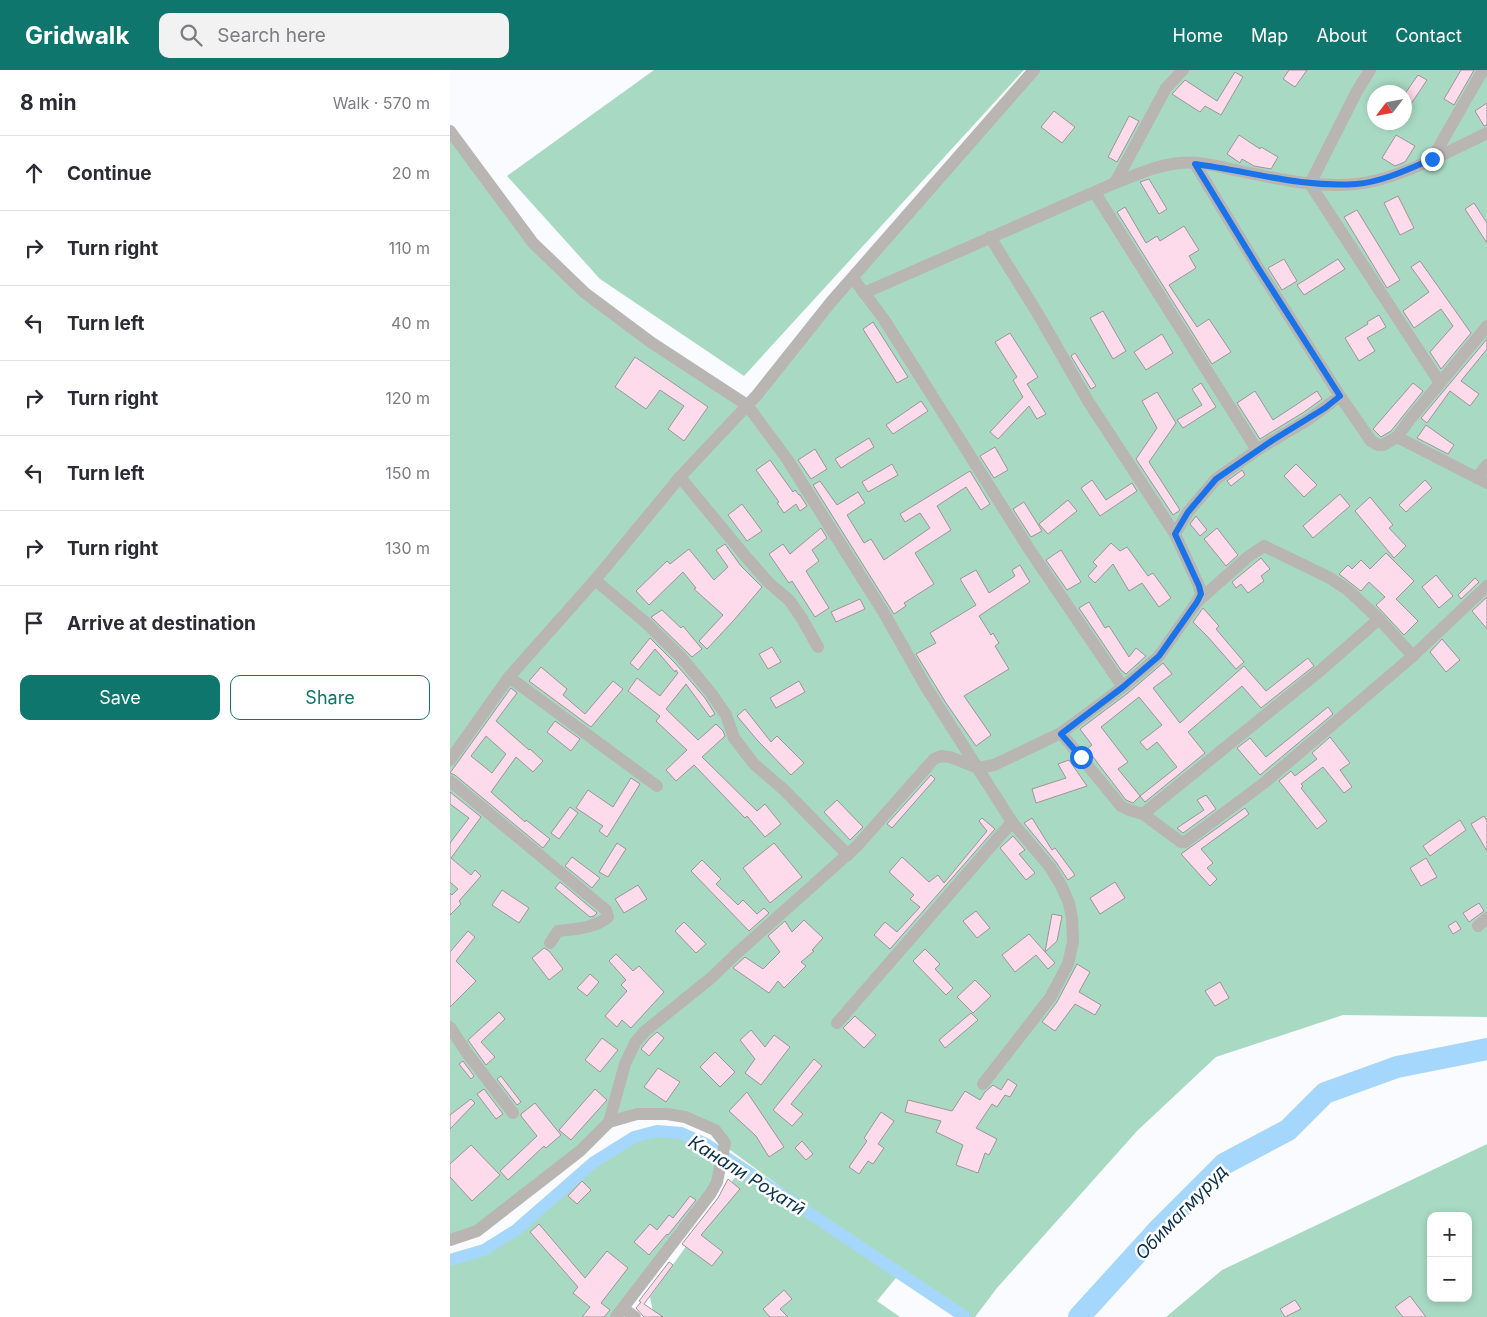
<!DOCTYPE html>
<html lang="en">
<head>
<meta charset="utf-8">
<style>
  body { margin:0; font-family:Inter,sans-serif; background:#f2f2f3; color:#2b2b33 }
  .controls { position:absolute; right:15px; bottom:15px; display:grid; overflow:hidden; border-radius:10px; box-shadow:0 2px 8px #0003 }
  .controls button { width:45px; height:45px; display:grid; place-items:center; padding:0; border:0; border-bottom:1px solid #e1e1e2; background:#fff; color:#2b2b33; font:25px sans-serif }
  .compass { position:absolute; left:917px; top:15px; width:45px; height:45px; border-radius:50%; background:#fff; box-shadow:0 2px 8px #0003; rotate:238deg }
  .stop { position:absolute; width:15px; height:15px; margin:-11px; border:4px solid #1a73e8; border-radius:50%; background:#fff }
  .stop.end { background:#1a73e8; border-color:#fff; box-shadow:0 1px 5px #0008 }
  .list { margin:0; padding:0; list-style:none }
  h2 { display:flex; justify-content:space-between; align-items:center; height:65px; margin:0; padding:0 20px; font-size:21px }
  h2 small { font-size:16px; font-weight:400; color:#7c7c81 }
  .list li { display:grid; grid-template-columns:32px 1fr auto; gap:15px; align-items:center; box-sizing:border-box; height:75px; padding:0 20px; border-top:1px solid #e1e1e2 }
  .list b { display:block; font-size:19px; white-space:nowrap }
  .list em { font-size:16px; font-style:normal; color:#7c7c81 }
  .actions { display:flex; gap:10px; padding:15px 20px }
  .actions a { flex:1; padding:11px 0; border:1px solid #0f766e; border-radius:10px; text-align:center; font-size:18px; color:#0f766e }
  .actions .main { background:#0f766e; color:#fff }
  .icon { flex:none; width:28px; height:28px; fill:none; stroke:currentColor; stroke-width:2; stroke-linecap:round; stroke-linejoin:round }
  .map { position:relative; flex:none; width:1037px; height:1247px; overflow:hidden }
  header { display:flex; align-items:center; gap:30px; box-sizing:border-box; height:70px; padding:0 25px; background:#0f766e; color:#fff }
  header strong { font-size:24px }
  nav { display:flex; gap:28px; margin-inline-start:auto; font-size:18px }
  .search { width:350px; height:45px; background:#f2f2f3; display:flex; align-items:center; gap:12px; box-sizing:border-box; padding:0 18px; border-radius:10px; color:#7c7c81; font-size:19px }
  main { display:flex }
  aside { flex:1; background:#fff }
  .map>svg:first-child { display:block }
</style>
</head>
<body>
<header>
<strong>Gridwalk</strong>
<div class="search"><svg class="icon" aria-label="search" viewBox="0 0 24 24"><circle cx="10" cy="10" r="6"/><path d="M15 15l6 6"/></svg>Search here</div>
<nav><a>Home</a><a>Map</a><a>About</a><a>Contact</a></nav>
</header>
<main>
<aside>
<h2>8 min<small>Walk · 570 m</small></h2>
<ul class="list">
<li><svg class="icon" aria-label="ahead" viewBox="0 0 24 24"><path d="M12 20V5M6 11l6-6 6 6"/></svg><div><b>Continue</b></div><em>20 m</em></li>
<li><svg class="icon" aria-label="right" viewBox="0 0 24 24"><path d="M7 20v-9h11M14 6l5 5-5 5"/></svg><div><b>Turn right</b></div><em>110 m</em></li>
<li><svg class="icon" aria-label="left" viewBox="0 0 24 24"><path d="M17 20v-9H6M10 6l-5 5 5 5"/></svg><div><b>Turn left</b></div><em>40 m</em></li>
<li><svg class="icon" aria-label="right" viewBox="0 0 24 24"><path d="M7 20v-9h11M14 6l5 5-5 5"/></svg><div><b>Turn right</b></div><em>120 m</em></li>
<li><svg class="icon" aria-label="left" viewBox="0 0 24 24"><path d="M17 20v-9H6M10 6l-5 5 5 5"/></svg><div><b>Turn left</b></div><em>150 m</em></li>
<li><svg class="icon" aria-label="right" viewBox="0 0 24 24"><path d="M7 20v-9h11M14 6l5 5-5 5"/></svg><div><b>Turn right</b></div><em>130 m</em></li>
<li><svg class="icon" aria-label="arrive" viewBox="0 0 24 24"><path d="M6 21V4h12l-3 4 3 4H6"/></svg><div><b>Arrive at destination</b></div></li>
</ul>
<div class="actions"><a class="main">Save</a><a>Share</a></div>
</aside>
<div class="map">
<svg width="1037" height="1247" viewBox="0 0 1037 1247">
  <rect width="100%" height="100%" fill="#fafbff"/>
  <g fill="#a8dac3" fill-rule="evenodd">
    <polygon points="204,0 574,0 294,306 150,209 57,106"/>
    <path d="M588 0H1037V947L893 945 766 987 687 1061 547 1218 525 1247H507L450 1203 427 1231 450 1247H204L200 1227 288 1103 442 1198 272 1074 270 1068 233 1049 185 1046 152 1062 27 1165 0 1176V59L87 173 138 220 205 272 299 332ZM924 22H954V52H924Z"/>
    <polygon points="207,1061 231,1063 256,1074 268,1102 260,1123 163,1247 0,1247 0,1190 34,1180 66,1160 144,1092 184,1067"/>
    <path d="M1037 1074V1247H716L772 1200ZM981 1146H1018V1228H981Z"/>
  </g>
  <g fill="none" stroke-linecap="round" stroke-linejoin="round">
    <polyline stroke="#a5d6fb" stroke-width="12" points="0,1190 34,1180 66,1160 144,1092 184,1067 207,1061 231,1063 256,1074 515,1247"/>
    <polyline stroke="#a5d6fb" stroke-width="22" points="629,1247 709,1159 774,1094 838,1060 875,1023 947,997 1037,979"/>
  </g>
  <g fill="#fddbeb" stroke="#9d9498" fill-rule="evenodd">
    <polygon points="839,0 857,0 845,17 833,9"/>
    <polygon points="1011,0 1024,0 1004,35 994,29"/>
    <polygon points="785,2 793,7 771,45 755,36 750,42 722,24 735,10 767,31"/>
    <polygon points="968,5 977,10 961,34 954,29 954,25"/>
    <polygon points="1037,33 1037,55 1034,56 1025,41"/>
    <polygon points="604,41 625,57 612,73 591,57"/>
    <polygon points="679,46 689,51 667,92 658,87"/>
    <polygon points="789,65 810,79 811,77 828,87 821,99 804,96 792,89 790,93 777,84"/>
    <polygon points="946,65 965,76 955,92 945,96 932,88"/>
    <polygon points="699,109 717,139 709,144 690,112"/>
    <polygon points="948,126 964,158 950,165 934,133"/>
    <polygon points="1024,133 1037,153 1037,173 1015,139"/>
    <polygon points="675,137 696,173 707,166 710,171 734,156 749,180 739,186 746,198 719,215 747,257 759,249 781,282 762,294 667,142"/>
    <polygon points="907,140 950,210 937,218 894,147"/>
    <polygon points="834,189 847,211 832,220 818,198"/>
    <polygon points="888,189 895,199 854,225 847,215"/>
    <polygon points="970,191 1021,263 991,299 980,282 1003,256 991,239 964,258 953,241 979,222 961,197"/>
    <polygon points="653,241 676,281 663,289 640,248"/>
    <polygon points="929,245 936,257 917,268 925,281 909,291 895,268 918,254 917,252"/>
    <polygon points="423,252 458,307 447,313 413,259"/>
    <polygon points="560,263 588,307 577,314 596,344 587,349 579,336 548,369 540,362 573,327 563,310 567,307 545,272"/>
    <polygon points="712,264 723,283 696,300 684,282"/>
    <polygon points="1037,269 1037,279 1011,311 1029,324 1020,336 1000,321 977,353 971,348"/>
    <polygon points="625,283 646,316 641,319 621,286"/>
    <polygon points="185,287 258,337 234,371 218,359 234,336 210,320 196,339 165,317"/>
    <polygon points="751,313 766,337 733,358 727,350 752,335 742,319"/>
    <polygon points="963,313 973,321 941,361 931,367 923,359"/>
    <polygon points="805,321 823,350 867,321 872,329 854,342 810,369 787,333"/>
    <polygon points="707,322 726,353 699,392 730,440 723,445 686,389 707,358 692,331"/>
    <polygon points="471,331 478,341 443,364 436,355"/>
    <polygon points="976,355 1004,375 998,384 967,368"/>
    <polygon points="419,368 424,377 391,398 385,389"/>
    <polygon points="545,377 558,400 544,408 530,386"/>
    <polygon points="365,379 377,399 361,409 348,390"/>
    <polygon points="320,390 343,422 345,420 349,425 350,425 357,436 350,441 346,434 334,443 327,433 329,432 306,400"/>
    <polygon points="442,394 448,405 418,422 412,412"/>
    <polygon points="846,394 867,415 854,427 834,406"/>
    <polygon points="792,400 795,405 781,416 777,411"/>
    <polygon points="520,401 540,434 531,440 516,417 487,436 501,460 465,483 484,514 454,533 456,536 444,544 363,415 370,411 387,435 408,422 415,433 397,445 414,473 421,469 434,490 480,458 470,443 455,452 450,444"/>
    <polygon points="642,410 656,430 682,413 687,421 650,446 631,418"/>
    <polygon points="975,410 982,418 956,442 949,435"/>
    <polygon points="890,424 900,436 863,468 853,456"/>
    <polygon points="920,427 943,455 939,458 956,476 944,488 905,441"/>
    <polygon points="618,430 627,441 598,464 589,454"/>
    <polygon points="574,432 592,461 581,467 563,439"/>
    <polygon points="292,434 312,461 297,471 278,445"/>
    <polygon points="746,446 757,460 750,466 740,454"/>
    <polygon points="371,458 377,468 362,480 369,491 356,501 379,538 365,547 342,511 339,513 319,484 333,474 340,484"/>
    <polygon points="767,458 788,485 776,496 754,469"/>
    <polygon points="661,473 670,481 677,477 698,506 703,503 721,528 709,537 692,513 679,521 663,494 645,513 638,506 647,496 643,492"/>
    <polygon points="275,474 291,496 312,517 284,550 257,579 249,571 273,545 244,519 246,518 233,502 199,535 186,521 217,491 220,494 239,479 264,510 278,497 266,480"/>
    <polygon points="611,480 631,512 617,520 596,490"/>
    <polygon points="936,483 964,511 946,529 968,551 954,565 926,535 935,527 919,512 911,521 889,504 898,495 902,499 911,490 920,499"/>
    <polygon points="811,488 820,499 811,506 814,511 798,523 791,514 786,518 782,512"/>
    <polygon points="570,495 580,512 529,546 541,565 543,563 549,573 545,576 559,599 514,626 541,665 526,676 496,633 466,584 486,573 480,563 526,535 510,509 526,500 539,523 565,506 562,500"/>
    <polygon points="986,505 1003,526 989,538 972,517"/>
    <polygon points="1025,508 1029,512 1011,529 1008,525"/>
    <polygon points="1037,527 1037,559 1022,541"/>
    <polygon points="410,529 415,539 386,552 381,542"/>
    <polygon points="639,532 655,558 659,556 679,587 686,578 696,586 676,604 671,600 629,538"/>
    <polygon points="753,538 769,556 766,559 794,592 786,599 758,567 743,552"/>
    <polygon points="212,540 231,558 233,556 252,579 242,587 201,547"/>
    <polygon points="200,568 225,593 255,628 265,644 260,647 236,614 216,639 248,670 266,654 273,661 275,666 252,687 307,741 315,734 331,754 315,767 297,746 295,748 244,695 226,711 216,700 237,680 206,651 210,646 178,621 187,608 210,626 228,603 226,600 225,602 205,579 188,600 180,593"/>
    <polygon points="992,569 1010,590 996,602 980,582"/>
    <polygon points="322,577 331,592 318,599 309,584"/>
    <path d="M858 588 864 596 811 638 792 616 738 662 755 683 695 732 690 726 683 733 676 730 637 679 642 675 630 659 678 623 713 593 722 604 703 618 730 653 794 596 816 621ZM689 627 712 655 690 672 697 680 707 672 727 697 690 726 668 699 678 692 651 657Z"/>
    <polygon points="91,597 117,619 113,625 135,644 163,611 173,619 141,657 79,611"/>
    <polygon points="349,611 355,622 326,638 320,628"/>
    <path d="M61 618 67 623 46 651 79 680 80 679 93 691 83 702 66 687 41 722 75 752 76 750 100 769 93 778 5 705 0 703ZM36 666 56 684 42 703 21 686Z"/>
    <polygon points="878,637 883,644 810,705 787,678 800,668 816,687"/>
    <polygon points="295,639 321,672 327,666 354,693 341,705 308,671 287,646"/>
    <polygon points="105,651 130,669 121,681 97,662"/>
    <polygon points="880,667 900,693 890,700 902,717 894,723 873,697 851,714 853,716 851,718 877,751 867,759 829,711 841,701 845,706 867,689 862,683"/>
    <polygon points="619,690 637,716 586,733 582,719 616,708 608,694"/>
    <polygon points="481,705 485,709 442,758 437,754"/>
    <polygon points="181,708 190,714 157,767 149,761 153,756 126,738 138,720 163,737"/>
    <polygon points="0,722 31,747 1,788 21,805 25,800 31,806 9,831 11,834 0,845 0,823 2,825 8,819 0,812 0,773 19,748 0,734"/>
    <polygon points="756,725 766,739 733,763 727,758 754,740 747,730"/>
    <polygon points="387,730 413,757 400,770 374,742"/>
    <polygon points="120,737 128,743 109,769 101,763"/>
    <polygon points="795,738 799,744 751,779 763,793 757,798 767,809 760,816 731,784"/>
    <polygon points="1034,746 1037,751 1037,781 1021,754"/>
    <polygon points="532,748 545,759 440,879 424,865 435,852 447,862 470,837 460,829 464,825 439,802 452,787 479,812 488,805 494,813 537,761 529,751"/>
    <polygon points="582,748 602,780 605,778 625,805 618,810 606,792 574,753"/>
    <polygon points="1010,750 1016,760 980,786 973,776"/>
    <polygon points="563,766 575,780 569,784 585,803 576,810 550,778"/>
    <polygon points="167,773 176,779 158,807 149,802"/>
    <polygon points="324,773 352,807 320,833 293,798"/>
    <polygon points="122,787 150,808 142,818 115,796"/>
    <polygon points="976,788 987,807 971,816 960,798"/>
    <polygon points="252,790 271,809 266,814 288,835 293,830 307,844 314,838 319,843 299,861 241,801"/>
    <polygon points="110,812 147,843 144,846 140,847 105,818"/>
    <polygon points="665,812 675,828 650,844 640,828"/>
    <polygon points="188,815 197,829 174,843 165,829"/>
    <polygon points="52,820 79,838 69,853 42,835"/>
    <polygon points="1029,833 1034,841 1019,852 1013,843"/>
    <polygon points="526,841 540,858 527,868 513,851"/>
    <polygon points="602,844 612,846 607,871 595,882"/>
    <polygon points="354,850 373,868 362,880 364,881 351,892 356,896 334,918 328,911 319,923 283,898 295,887 313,899 330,882 318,866 335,851 342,862"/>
    <polygon points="1006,851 1011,859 1003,864 998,856"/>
    <polygon points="234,852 256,874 246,883 225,861"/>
    <polygon points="18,861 25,867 6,891 26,911 0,937 0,882"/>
    <polygon points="579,864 605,893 598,899 586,885 565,902 552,885"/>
    <polygon points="94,878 99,881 113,899 99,910 82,888"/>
    <polygon points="475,879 490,894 485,899 503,918 496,925 463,891"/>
    <polygon points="166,884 183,901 189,896 214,922 181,958 172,950 167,957 155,946 177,921 171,915 176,910 159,891"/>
    <polygon points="627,894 640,902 629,922 651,935 645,945 625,934 605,961 592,952 607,932"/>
    <polygon points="140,904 149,912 137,926 127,918"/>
    <polygon points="525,910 541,926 523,943 507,927"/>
    <polygon points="770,912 779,928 765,936 755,921"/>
    <polygon points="49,942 55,949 31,972 45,987 36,995 18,970"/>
    <polygon points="521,943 528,950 495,978 489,970"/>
    <polygon points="405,946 426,965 414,978 393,958"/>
    <polygon points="301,960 315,977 324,965 340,977 311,1015 295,1003 305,989 290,970"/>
    <polygon points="207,962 214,968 199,986 191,979 200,968"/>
    <polygon points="152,968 168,980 150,1002 135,990"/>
    <polygon points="265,982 285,1002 270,1017 250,997"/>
    <polygon points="364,989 372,996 341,1034 353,1044 342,1056 323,1040"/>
    <polygon points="13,991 24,1006 21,1009 9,994"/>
    <polygon points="208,998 230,1012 216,1032 194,1017"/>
    <polygon points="51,1006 71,1032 67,1035 47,1009"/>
    <polygon points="558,1009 567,1015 560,1027 555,1025 547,1037 542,1034 526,1058 547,1069 539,1085 535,1083 528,1103 506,1095 513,1075 486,1062 491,1051 455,1042 458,1030 502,1041 515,1021 530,1030 535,1022 543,1015 551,1020"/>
    <polygon points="34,1019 53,1044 46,1049 27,1024"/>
    <polygon points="145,1019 157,1030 121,1070 109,1060"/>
    <polygon points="297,1022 334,1077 319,1087 306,1066 279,1041"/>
    <polygon points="21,1029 25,1033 0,1059 0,1045"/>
    <polygon points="85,1033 111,1065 96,1078 94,1076 58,1110 50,1101 87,1066 71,1046 71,1044"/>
    <polygon points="431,1042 444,1051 428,1074 434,1078 423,1094 418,1091 409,1104 399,1097 417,1071 414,1068"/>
    <polygon points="352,1071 363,1084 356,1090 345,1078"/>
    <polygon points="21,1075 50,1105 22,1131 0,1107 0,1094"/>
    <polygon points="278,1109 290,1119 251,1165 273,1182 262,1196 232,1174 268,1128"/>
    <polygon points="132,1111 141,1120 127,1134 118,1126"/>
    <polygon points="240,1126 246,1130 218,1165 217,1164 199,1185 184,1172 200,1154 207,1160 219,1145 223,1148"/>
    <polygon points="89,1154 135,1208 157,1181 178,1198 151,1233 160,1240 154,1247 132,1247 140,1237 123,1223 128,1217 80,1162"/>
    <polygon points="219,1192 223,1195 194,1234 213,1247 194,1247 186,1238 191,1232 189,1231"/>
    <polygon points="334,1220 342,1229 330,1239 338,1247 320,1247 313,1239"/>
    <polygon points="960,1226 976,1247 953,1247 945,1237"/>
    <polygon points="845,1230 851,1239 835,1247 830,1239"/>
  </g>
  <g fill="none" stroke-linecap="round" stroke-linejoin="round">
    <g stroke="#b8b5b3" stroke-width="12">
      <polyline points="920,0 907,21 860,114 990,313"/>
      <polyline points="0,61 83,173 135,223 202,273 297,335 337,389 434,543 476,617 562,752 600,797 611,815 619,833 622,848 623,872 618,894 600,928 533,1014"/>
      <polyline points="982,89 1033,0"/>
      <polyline points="745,94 807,196 890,326"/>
      <polyline points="665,113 716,18 733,0"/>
      <polyline points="645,123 807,380 766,409 738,442 725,464"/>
      <polyline points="540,167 588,244 638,331 725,464 749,516 751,524 747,532 709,586 673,617"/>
      <path d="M414 223 665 113C686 105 707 95 730 93 749 91 771 97 790 101 828 109 867 118 906 114 947 110 1000 81 1037 63"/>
      <polyline points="947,367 1037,413"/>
      <polyline points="807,380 859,349 890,326 921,371 928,375 933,375 947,367 961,348 1037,256"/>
      <polyline points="230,407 296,487 319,513 339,530 351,547 368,577"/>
      <polyline points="1027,408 1037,395"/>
      <polyline points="145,510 195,552 231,587 261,623 276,645 284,668 304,694 333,719 398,785"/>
      <polyline points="929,549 963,586"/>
      <polyline points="59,607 207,716"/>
      <polyline points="611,663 671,736 679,740 693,744 731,772 735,772 814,713 963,586 1037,516"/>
      <polyline points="0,690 59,607 145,510 230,407 307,325 381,232 584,0"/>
      <path d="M0 711 156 840 158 847C146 858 124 859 108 861L100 873"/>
      <polyline points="693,744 871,600 929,549 898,520 880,508 814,476 799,486 748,531"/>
      <polyline points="1028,856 1037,848"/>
      <polyline points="387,953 562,752"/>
      <polyline points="0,957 17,983 63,1043"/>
      <polyline points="159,1052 187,1044 217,1044 235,1047 265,1060 275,1073 267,1112 261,1123 166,1247"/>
      <polyline points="0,1170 27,1161 130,1081 159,1052 175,994 185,973 194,962 261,908 287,883 407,776 484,689 491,686 500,687 528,698 544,695 611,663 673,617 581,482 433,248 403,208"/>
      <polyline points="173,1238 185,1247"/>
    </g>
  </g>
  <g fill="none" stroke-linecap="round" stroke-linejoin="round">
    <path stroke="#1a73e8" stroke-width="6" d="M631 687 611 664 673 617 709 586 747 532 751 524 749 516 725 464 738 442 766 409 823 370 875 338 890 326 807 196 745 94C799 101 851 118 906 114 932 112 959 99 982 89"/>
  </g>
  <g text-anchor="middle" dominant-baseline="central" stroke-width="5" stroke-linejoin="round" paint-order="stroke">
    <g font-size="18" font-style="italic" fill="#093149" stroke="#fff">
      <text transform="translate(297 1105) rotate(32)">Канали Роҳатӣ</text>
      <text transform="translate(731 1142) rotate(-46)">Обимагмуруд</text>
    </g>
  </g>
</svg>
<div class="controls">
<button>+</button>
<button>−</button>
</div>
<svg class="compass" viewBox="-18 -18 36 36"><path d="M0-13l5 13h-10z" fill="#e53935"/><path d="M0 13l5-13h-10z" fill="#7c7c81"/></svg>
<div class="stop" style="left:631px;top:687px"></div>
<div class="stop end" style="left:982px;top:89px"></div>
</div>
</main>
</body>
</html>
